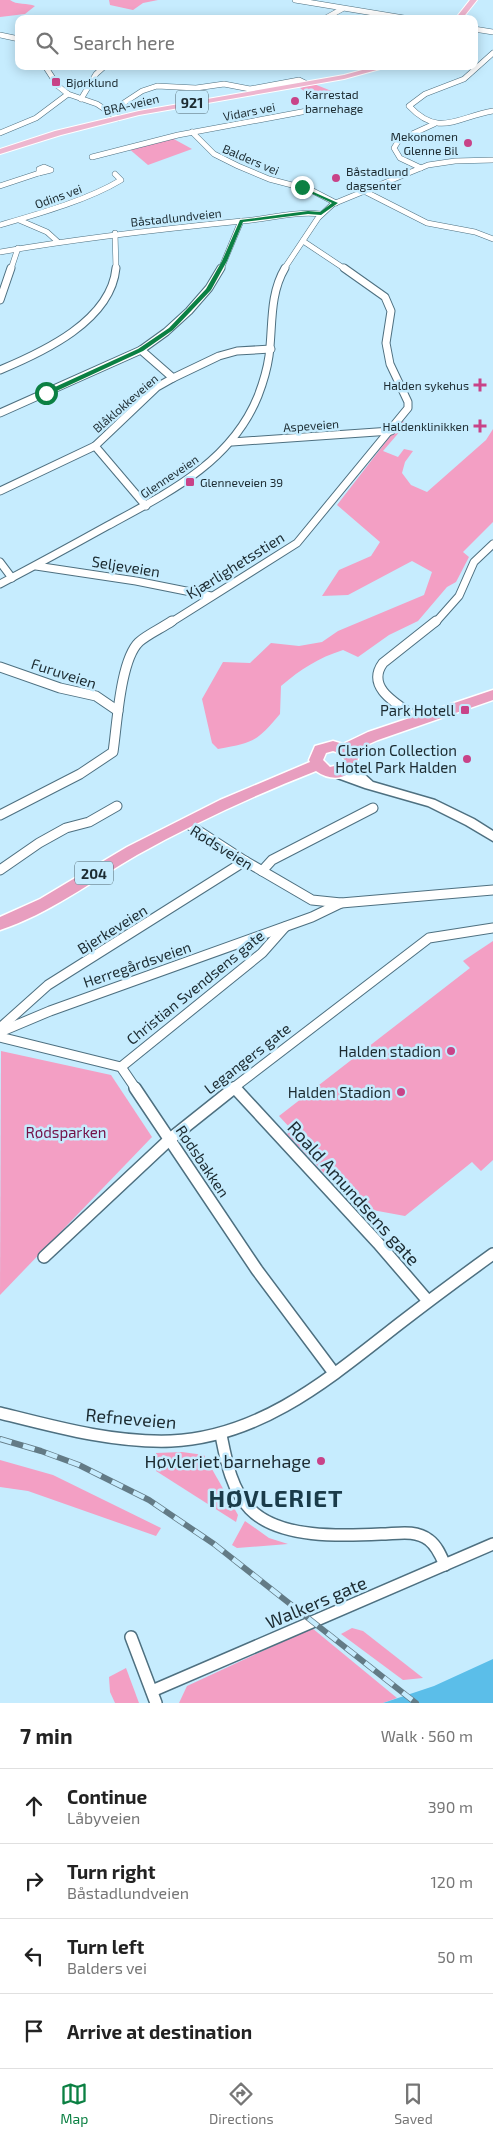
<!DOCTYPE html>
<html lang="en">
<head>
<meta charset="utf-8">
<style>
  body { margin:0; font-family:"Exo 2",sans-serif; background:#f6f6f6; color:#222 }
  .stop { position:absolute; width:15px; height:15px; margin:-11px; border:4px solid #0b8043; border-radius:50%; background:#fff }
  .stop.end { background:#0b8043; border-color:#fff; box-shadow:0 1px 5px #0008 }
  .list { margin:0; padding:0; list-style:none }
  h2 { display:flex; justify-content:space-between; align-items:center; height:65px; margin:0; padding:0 20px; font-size:21px }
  h2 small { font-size:16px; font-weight:400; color:#767676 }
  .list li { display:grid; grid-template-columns:32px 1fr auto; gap:15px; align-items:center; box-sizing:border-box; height:75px; padding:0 20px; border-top:1px solid #e0e0e0 }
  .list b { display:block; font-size:19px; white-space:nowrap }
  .list p { margin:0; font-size:16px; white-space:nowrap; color:#767676 }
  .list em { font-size:16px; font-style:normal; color:#767676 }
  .icon { flex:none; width:28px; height:28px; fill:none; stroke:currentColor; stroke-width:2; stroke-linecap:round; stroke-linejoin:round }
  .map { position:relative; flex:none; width:493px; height:1703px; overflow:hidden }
  .search { position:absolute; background:#fff; box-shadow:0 2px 12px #0003; left:15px; right:15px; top:15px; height:55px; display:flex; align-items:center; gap:12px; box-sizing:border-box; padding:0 18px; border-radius:10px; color:#767676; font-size:19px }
  .sheet { height:365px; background:#fff }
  nav { display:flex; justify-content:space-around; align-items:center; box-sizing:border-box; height:70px; border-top:1px solid #e0e0e0; background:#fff; font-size:14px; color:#767676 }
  nav a { display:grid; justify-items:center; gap:2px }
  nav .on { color:#0b8043 }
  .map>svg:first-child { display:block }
</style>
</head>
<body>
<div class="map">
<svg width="493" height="1703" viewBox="0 0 493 1703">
  <rect width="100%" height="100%" fill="#c6ecfe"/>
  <g fill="#f39fc4">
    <path d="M0 0H10C16 5 28 3 35 6L25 14 0 17Z"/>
    <polygon points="109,0 158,0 143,3 133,10 110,5"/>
    <polygon points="314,84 334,92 313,98 300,88"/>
    <polygon points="172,138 192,149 148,165 128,148"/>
    <path d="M402 421 408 422 383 451 398 457 404 449 413 451 405 462 402 473 411 485 427 492 486 440 493 429V522L463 552 469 557 456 582 447 587 418 621 389 635 358 657 343 650C318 658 301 669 281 686L280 714C257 741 254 743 218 749L212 743 202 699 223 662 250 663 271 643 299 646 322 642 338 631 424 595 432 572 412 561 348 595 322 596 339 570 371 556 380 542 337 505Z"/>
    <polygon points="493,941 493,1160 481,1171 472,1162 405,1216 356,1207 287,1134 292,1130 279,1116 470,968 463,961"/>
    <polygon points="1,1051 111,1075 152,1137 0,1295"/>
    <polygon points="182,1452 204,1455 238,1515 236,1522 156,1471 156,1453"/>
    <polygon points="0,1460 53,1475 161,1528 156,1536 28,1491 0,1487"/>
    <polygon points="245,1521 269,1538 288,1544 237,1548 232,1545"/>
    <polygon points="312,1628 397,1698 383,1703 179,1703 187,1686"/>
    <polygon points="352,1628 363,1631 423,1678 403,1680 341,1634"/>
    <polygon points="126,1668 139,1703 115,1703 110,1692 109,1677"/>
  </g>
  <polygon fill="#5bbee9" points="493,1659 493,1703 383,1703 434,1686"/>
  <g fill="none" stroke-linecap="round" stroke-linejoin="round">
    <defs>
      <g id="minor-far3">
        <polyline points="295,0 410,19"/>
        <polyline points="324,19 342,9"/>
        <polyline points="474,29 493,32"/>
        <polyline points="0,35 19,39"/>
        <path d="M493 53 464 79 425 94 409 106C439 138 457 117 493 111"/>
        <polyline points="45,66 58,86 68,94 97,104 118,118"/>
        <polyline points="81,99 96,74 105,66"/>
        <polyline points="110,112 142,91 157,86 196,88 224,84 250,89 299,80 305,83"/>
        <polyline points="192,132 214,154 238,166 269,179 311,190 336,203"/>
        <polyline points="0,133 36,118 68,94"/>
        <polyline points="92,157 178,135 323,108"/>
        <polygon points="44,167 51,170 39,173 39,169"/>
        <polyline points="421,168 400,158 394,148 399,140 434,124"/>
        <polyline points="0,186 39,173"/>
        <polyline points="366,192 427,223 475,232 493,239"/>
        <polyline points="19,220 47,232 58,242"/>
        <path d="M0 225C38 214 88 200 121 180L115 174"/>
        <polyline points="115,233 116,269"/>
        <polyline points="303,241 345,269"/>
        <path d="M0 252C80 238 161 229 242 221 268 219 294 211 321 214"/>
        <polyline points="11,269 18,248"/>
        <polyline points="221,269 241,221"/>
        <polyline points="284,269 318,218 333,204 428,165 455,161 493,160"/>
      </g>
      <g id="minor-far2">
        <polyline points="0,300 11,268"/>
        <polyline points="141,350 173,378"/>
        <path d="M0 370C43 352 111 321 116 268"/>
        <polyline points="0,413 141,350 166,332 189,311 209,288 221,268"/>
        <polyline points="232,442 391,431"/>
        <polyline points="95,446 146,506"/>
        <polyline points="0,491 95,446 157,387 173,378 219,356 237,351 271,349"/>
        <polyline points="0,562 12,578"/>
        <polyline points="36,566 136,581 211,596"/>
        <path d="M0 584C36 565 71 546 107 526 166 494 231 463 258 396 263 383 267 370 269 356 273 326 269 295 285 268"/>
        <polyline points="170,623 297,543 408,408 408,402 390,364 386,343 391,311 385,297 344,268"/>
        <polyline points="435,623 459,596 474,562 493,544"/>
      </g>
      <g id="minor-far1">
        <polyline points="0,667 60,688 96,696 118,711"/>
        <path d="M420 720C401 706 364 689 383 663L436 621"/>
        <path d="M0 815 80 774 113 752C117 726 120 660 139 642 148 634 162 628 172 621"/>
        <polyline points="188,824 245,861 312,900 341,903 493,890"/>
        <polyline points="0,870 39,843 66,828 89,822 117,806"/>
        <polyline points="262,871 272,860 373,808"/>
        <polyline points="0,1028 48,985 245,861"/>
        <polyline points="0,1032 50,1011 312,917 341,903"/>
        <polyline points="0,1037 121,1067 136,1089"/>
        <polyline points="121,1067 262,953 285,927"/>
        <polyline points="234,1087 236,1089"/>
        <polyline points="232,1089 429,938 493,928"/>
      </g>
      <g id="minor">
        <polyline points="135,1088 257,1270 334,1373"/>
        <polyline points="235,1088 378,1243 428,1301"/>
        <polyline points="44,1257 170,1139 234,1088"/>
        <path d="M0 1413C56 1427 113 1443 171 1441 262 1437 331 1377 399 1324 430 1300 461 1277 493 1254"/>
        <path d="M221 1435C226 1460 231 1489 250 1509 279 1539 342 1536 381 1534 396 1534 415 1529 429 1540 437 1546 441 1556 445 1565"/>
        <polyline points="131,1637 156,1703"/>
        <polyline points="152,1691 493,1544"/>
      </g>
      <polygon id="tertiary" points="349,763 353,764 373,782 435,800 474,819 493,831 493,841 466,825 428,806 365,788 332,776 331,773 332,770 336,769 349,773 344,767"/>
      <g id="primary">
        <polygon points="470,0 477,0 462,19 455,19"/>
        <polygon points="377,66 391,66 344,79 139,115 61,135 0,154 0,149 55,131 139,111 344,75"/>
      </g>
      <path id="trunk" d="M493 690V700L378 740 353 751 358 758C353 779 333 783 316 771 255 795 194 823 137 855 92 881 49 914 0 930V917L40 899 127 847 220 800 310 762 309 760 315 746 333 741 343 744 368 732ZM333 751 339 753 344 759 343 764 330 767 323 760 326 753Z"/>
    </defs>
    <use href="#minor-far3" stroke="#4e7080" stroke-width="6"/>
    <use href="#minor-far2" stroke="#4e7080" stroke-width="9"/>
    <use href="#minor-far1" stroke="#4e7080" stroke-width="11"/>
    <use href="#minor" stroke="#4e7080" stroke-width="14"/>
    <use href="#tertiary" stroke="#4e7080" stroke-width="3"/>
    <use href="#primary" stroke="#fff" stroke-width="2"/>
    <use href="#trunk" stroke="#fff" stroke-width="3"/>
    <use href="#minor-far3" stroke="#fff" stroke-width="5"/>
    <use href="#minor-far2" stroke="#fff" stroke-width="7"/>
    <use href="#minor-far1" stroke="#fff" stroke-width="9"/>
    <use href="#minor" stroke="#fff" stroke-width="11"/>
    <use href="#tertiary" fill="#fff" fill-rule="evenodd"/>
    <use href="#primary" fill="#eeb6cf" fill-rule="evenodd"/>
    <use href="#trunk" fill="#e89ebf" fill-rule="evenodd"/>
    <defs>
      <polyline id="rail" points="0,1439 41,1451 79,1465 149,1500 214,1544 416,1703"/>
    </defs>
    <use href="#rail" stroke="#637b86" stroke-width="6"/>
    <use href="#rail" stroke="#c6ecfe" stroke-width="4.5" stroke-dasharray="12" stroke-linecap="butt"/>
  </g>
  <polygon fill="#0b8043" points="300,186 338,203 321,215 308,214 243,222 227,261 211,290 173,330 143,351 48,395 44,395 44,392 138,349 169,328 206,289 222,261 240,220 308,211 320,212 332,203 300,188"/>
  <g fill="#c84388" stroke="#c6ecfe" stroke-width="2">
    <rect x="51" y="77" width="10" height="10" rx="2.5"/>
    <circle cx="295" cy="101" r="5"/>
    <circle cx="468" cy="143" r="5"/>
    <circle cx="336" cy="178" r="5"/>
    <path d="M477.5 377.5h5v5h5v5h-5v5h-5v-5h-5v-5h5z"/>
    <path d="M477.5 418.5h5v5h5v5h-5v5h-5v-5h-5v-5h5z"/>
    <rect x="185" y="477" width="10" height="10" rx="2.5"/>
    <rect x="460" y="705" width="10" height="10" rx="2.5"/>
    <circle cx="467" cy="759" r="5"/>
    <circle cx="451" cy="1051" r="5"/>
    <circle cx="401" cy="1092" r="5"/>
    <circle cx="321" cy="1461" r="5"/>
  </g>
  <g text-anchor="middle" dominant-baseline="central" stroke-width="5" stroke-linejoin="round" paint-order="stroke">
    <g font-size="12" fill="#1c2b31" stroke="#c6ecfe" text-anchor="start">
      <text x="66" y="82">Bjørklund</text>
      <text x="305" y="94">Karrestad<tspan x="305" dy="14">barnehage</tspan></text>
      <text x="458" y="136" text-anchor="end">Mekonomen<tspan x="458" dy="14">Glenne Bil</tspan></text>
      <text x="346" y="171">Båstadlund<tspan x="346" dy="14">dagsenter</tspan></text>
      <text x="469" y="385" text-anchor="end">Halden sykehus</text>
      <text x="469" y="426" text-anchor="end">Haldenklinikken</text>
      <text x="200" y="482">Glenneveien 39</text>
    </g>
    <g font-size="12" fill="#1c2b31" stroke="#c6ecfe">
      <text transform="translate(131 104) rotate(-13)">BRA-veien</text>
      <text transform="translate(249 111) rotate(-11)">Vidars vei</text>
      <text transform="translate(251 159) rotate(23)">Balders vei</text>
      <text transform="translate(58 196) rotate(-20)">Odins vei</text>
      <text transform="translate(176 217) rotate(-6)">Båstadlundveien</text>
      <text transform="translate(125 403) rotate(-41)">Blåklokkeveien</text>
      <text transform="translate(311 425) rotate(-4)">Aspeveien</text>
      <text transform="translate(169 476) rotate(-34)">Glenneveien</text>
    </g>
    <g fill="#c6ecfe" stroke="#4f656e" stroke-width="1">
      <rect x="176" y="90.5" width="32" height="23" rx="4"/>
      <rect x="75" y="861.5" width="38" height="23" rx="4"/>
    </g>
    <g font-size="14" font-weight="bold" fill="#1c2b31">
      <text x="192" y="102">921</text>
      <text x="94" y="873">204</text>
    </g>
    <g font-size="15" fill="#1c2b31" stroke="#c6ecfe">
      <text transform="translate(235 565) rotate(-32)">Kjærlighetsstien</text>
      <text transform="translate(126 566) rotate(9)">Seljeveien</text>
      <text transform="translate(64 673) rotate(18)">Furuveien</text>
      <text transform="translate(222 847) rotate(32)">Rødsveien</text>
      <text transform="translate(112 929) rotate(-32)">Bjerkeveien</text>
      <text transform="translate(137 964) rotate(-19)">Herregårdsveien</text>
      <text transform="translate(195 987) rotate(-39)">Christian Svendsens gate</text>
      <text transform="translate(247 1058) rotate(-38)">Legangers gate</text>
      <text transform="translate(203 1161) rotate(56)">Rødsbakken</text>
    </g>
    <g font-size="15" fill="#1c2b31" stroke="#c6ecfe" text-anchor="end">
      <text x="455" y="710">Park Hotell</text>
      <text x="457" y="750">Clarion Collection<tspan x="457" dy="17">Hotel Park Halden</tspan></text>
      <text x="441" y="1051">Halden stadion</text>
      <text x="391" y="1092">Halden Stadion</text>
    </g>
    <g font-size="15" fill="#731148" stroke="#c6ecfe">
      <text x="66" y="1132">Rødsparken</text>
    </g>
    <g font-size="18" fill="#1c2b31" stroke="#c6ecfe">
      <text transform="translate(354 1193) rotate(48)">Roald Amundsens gate</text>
      <text transform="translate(131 1418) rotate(5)">Refneveien</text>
      <text transform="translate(316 1602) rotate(-23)">Walkers gate</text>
    </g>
    <g font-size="18" fill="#1c2b31" stroke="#c6ecfe" text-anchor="end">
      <text x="311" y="1461">Høvleriet barnehage</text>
    </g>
    <g font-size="24" font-weight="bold" letter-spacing="1" fill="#1a3b49" stroke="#c6ecfe">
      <text x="276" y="1497">HØVLERIET</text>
    </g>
  </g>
</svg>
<div class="stop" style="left:46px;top:393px"></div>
<div class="stop end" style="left:302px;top:187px"></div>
<div class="search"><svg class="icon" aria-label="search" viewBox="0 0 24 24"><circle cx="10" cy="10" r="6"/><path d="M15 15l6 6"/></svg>Search here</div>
</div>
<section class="sheet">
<h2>7 min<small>Walk · 560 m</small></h2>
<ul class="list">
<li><svg class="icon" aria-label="ahead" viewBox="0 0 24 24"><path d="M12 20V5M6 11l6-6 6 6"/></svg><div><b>Continue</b><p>Låbyveien</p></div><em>390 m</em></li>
<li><svg class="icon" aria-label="right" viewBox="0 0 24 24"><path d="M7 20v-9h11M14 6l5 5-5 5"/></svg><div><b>Turn right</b><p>Båstadlundveien</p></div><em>120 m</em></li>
<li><svg class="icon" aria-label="left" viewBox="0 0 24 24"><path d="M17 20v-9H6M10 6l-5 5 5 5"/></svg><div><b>Turn left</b><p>Balders vei</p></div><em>50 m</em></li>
<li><svg class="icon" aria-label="arrive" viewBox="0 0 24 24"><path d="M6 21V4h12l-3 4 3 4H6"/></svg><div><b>Arrive at destination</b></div></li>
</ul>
</section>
<nav>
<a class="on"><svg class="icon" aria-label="map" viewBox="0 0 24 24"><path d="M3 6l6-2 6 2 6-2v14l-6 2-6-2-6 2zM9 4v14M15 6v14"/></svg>Map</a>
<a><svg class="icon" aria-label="directions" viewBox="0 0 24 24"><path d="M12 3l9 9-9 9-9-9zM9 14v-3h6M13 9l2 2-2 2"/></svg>Directions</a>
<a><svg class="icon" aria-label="saved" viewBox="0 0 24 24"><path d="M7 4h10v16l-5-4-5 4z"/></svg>Saved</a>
</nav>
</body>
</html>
